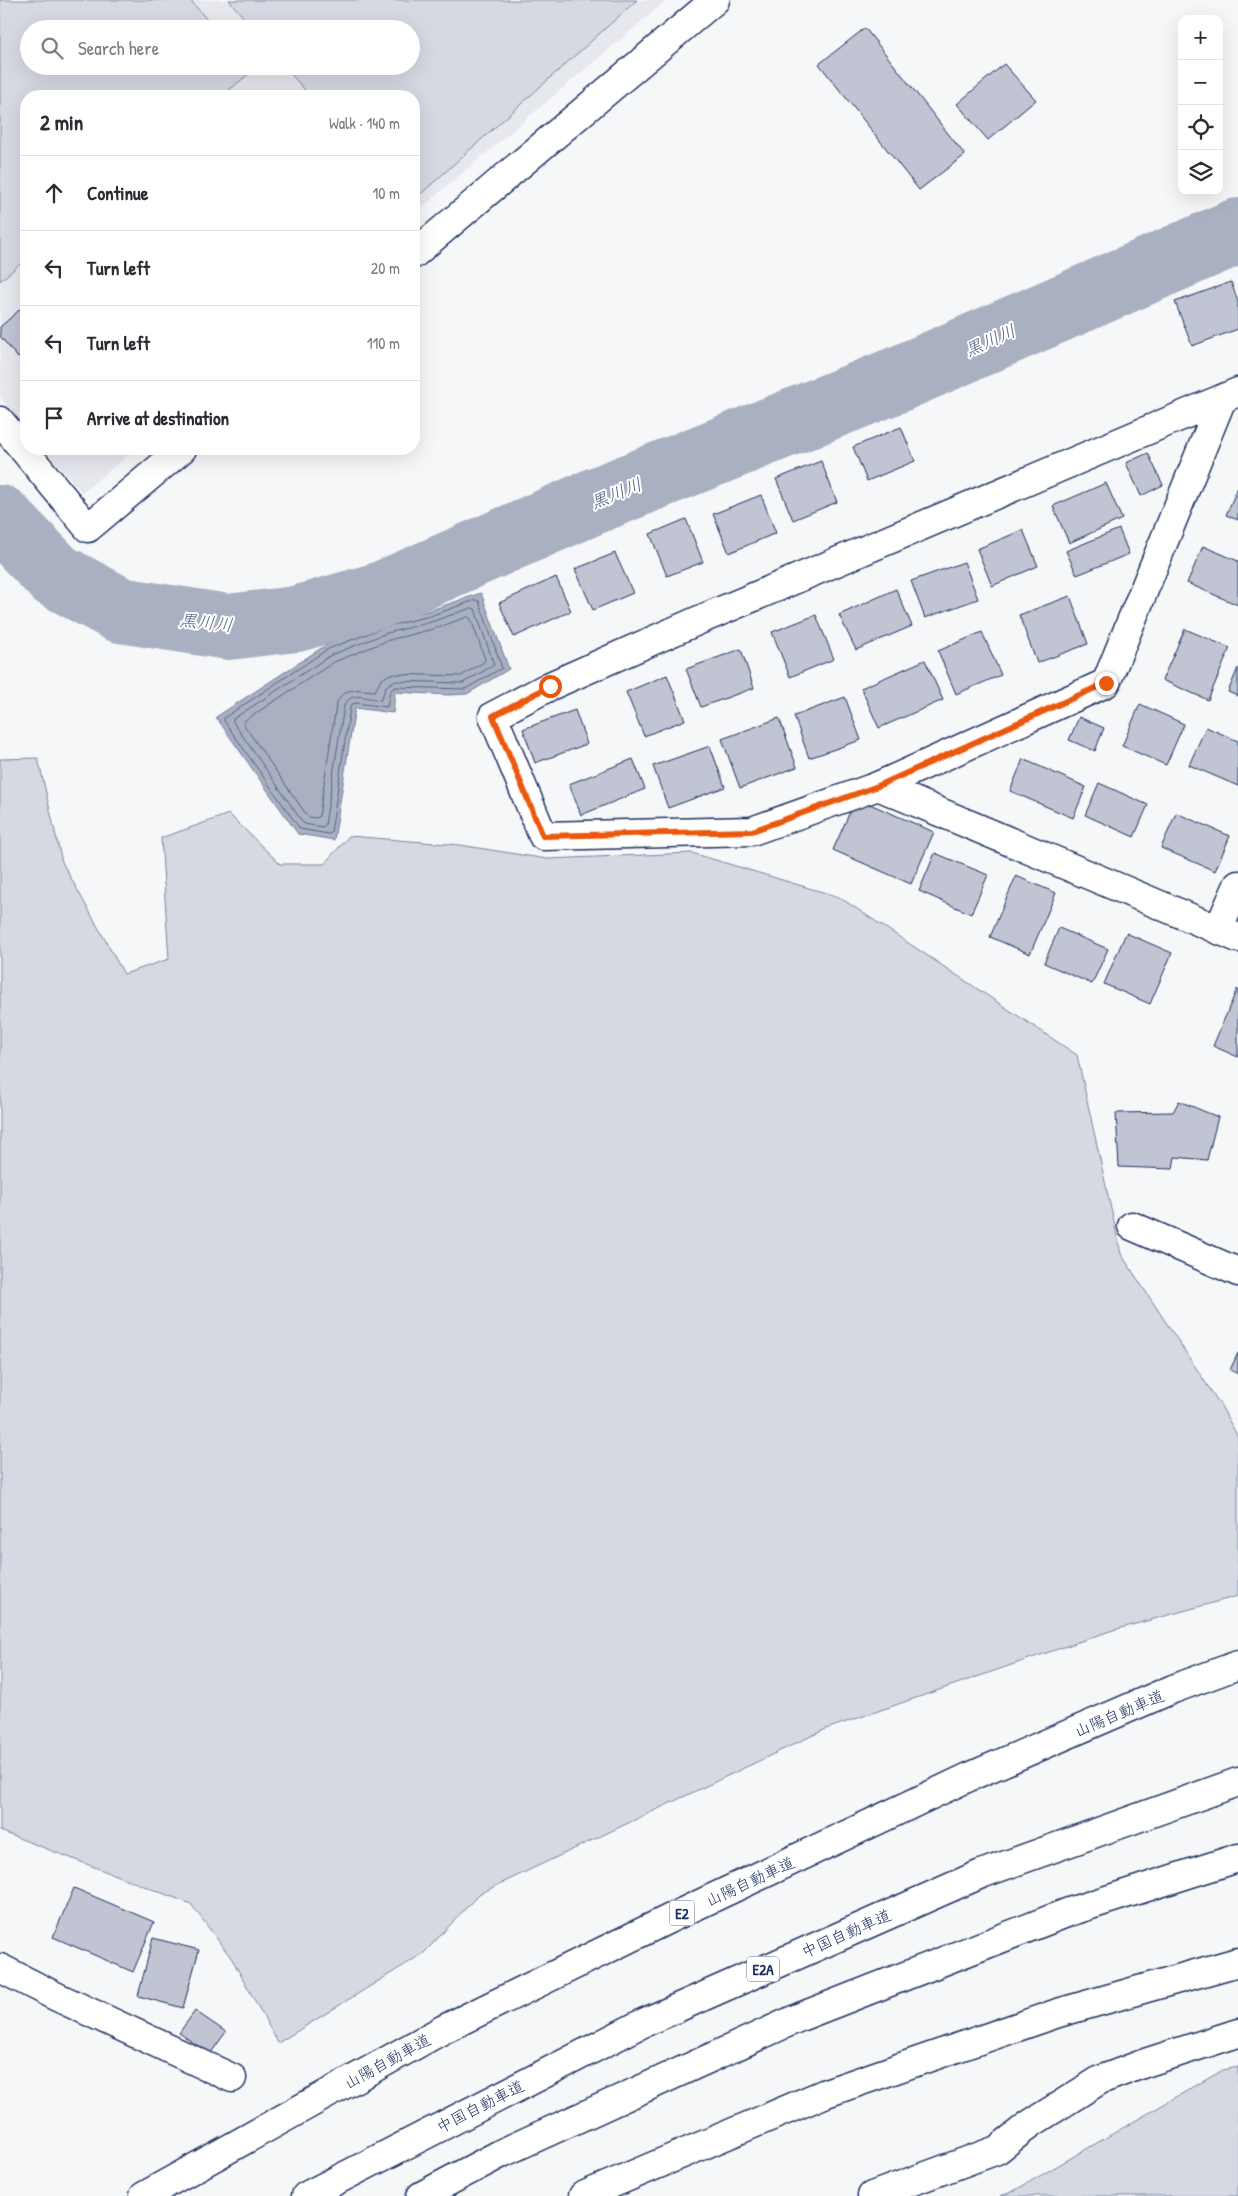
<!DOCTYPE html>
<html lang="en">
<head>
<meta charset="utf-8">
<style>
  body { margin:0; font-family:"Patrick Hand","Klee One",sans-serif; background:#f2f2f3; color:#2b2b33 }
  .controls { position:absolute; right:15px; top:15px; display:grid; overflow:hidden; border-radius:10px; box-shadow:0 5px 20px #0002 }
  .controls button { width:45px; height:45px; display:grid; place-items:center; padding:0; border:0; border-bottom:1px solid #e1e1e2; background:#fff; color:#2b2b33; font:25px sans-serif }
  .stop { position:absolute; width:15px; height:15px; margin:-11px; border:4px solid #ea580c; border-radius:50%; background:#fff }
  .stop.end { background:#ea580c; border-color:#fff; box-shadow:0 1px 5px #0008 }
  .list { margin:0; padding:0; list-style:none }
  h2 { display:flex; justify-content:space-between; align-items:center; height:65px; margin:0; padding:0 20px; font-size:21px }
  h2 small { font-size:16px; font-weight:400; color:#7c7c81 }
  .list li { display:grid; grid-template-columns:32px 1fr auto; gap:15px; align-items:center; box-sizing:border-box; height:75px; padding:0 20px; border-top:1px solid #e1e1e2 }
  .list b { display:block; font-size:19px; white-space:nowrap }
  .list em { font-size:16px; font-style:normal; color:#7c7c81 }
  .icon { flex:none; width:28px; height:28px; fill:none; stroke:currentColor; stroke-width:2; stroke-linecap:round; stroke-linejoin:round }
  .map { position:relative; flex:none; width:1238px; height:2196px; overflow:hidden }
  .search { position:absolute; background:#fff; box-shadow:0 5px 20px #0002; left:20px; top:20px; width:400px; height:55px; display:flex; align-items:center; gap:12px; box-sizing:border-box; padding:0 18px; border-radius:28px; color:#7c7c81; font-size:19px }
  .panel { position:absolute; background:#fff; box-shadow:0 5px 20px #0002; left:20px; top:90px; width:400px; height:365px; border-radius:20px }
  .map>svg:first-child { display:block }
</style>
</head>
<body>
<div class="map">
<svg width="1238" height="2196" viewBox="0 0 1238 2196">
  <rect width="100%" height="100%" fill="#f6f7f9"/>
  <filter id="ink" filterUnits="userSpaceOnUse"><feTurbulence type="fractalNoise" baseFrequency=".02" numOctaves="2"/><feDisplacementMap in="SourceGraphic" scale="10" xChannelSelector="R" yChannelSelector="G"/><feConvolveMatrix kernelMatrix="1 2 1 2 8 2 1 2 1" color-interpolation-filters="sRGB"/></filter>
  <g filter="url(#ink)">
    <g fill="#e6e8ee" fill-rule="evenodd">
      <path d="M0 0H667L414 214V96H26V428L0 397ZM29 29H411V66H29Z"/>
      <polygon points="44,449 135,449 82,493"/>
    </g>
    <g fill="#d6d9e2" stroke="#7884a0">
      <polygon points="0,0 190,0 215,29 29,29 29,66 246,66 251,72 222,96 26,96 26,259 0,281"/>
      <polygon points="229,0 637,0 414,200 414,96 310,96 284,66 411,66 411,29 253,29"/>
      <polygon points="38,758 62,862 124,974 169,959 161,838 229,814 280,864 324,864 349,836 460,845 547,859 692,853 839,897 1077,1055 1121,1254 1221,1406 1238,1437 1238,1596 1110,1631 826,1729 479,1894 424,1953 278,2043 232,1959 191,1904 0,1831 0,759"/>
      <polygon points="1238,2067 1238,2196 1000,2196 1012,2192 1223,2070"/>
    </g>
    <polygon fill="#a9b0c1" stroke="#707c99" points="481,593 509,669 467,694 449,695 395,692 393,713 355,708 334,840 298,834 216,717 326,645 384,622 428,611"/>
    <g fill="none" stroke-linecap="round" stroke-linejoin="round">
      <g stroke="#546386" stroke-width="1">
        <polygon points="476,600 479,601 502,668 465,689 395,687 390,691 387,707 357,703 352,704 350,708 331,833 328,834 300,829 224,721 224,718 328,649 385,627 430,616"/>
        <path d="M472 608 475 609 494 665 463 683 394 681 386 686 381 700C368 699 350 690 344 706L325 825 323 827 304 824 233 722V719L331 655 387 633 431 622Z"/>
        <path d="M468 617 471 619 485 659 484 662 461 676 390 674 381 680 375 691C359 690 342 685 336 706L319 816 317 818 308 817 244 725V721L334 662 389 640 433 629Z"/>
      </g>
      <polyline stroke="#a9b0c1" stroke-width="66" points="0,518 55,575 120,610 228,627 296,619 380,595 597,500 901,378 1238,231"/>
    </g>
    <g fill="#c0c4d3" stroke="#1b2f5e">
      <polygon points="865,28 965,155 919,190 819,64"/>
      <polygon points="1004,64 1036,100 988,140 957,104"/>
      <polygon points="1231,282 1238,302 1238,329 1192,346 1175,302"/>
      <polygon points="26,304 26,351 18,358 0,336 0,327"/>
      <polygon points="901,427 915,461 867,481 853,447"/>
      <polygon points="1148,453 1163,485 1141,496 1126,463"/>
      <polygon points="821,461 837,502 793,520 776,479"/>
      <polygon points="1106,483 1122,519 1069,543 1053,506"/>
      <polygon points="1238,487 1238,520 1226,515"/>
      <polygon points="761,495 776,533 729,553 713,514"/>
      <polygon points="686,519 703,562 667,576 650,534"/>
      <polygon points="1119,529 1129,554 1077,575 1066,551"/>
      <polygon points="1023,530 1038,566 992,586 977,549"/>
      <polygon points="1203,546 1238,561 1238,605 1187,583"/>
      <polygon points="615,553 633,593 593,610 575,569"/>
      <polygon points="964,562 978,599 925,618 911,581"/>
      <polygon points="556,577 571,611 514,637 499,603"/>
      <polygon points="896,589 912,626 856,650 839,615"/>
      <polygon points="1070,596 1088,644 1037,663 1019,615"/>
      <polygon points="816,615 834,659 790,677 772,632"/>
      <polygon points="1185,629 1230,648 1208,700 1162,680"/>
      <polygon points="982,632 1001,675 956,694 938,651"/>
      <polygon points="741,649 754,688 701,707 686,669"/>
      <polygon points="925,660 943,700 879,728 861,688"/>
      <polygon points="1238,668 1238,696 1228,692"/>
      <polygon points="667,675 685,720 644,736 626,692"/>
      <polygon points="845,697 861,740 809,758 794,716"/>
      <polygon points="1140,704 1184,724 1166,765 1122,746"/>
      <polygon points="575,710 587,744 535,763 523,729"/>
      <polygon points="1079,717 1104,728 1095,751 1069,740"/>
      <polygon points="779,718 797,767 740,788 722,739"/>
      <polygon points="1206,727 1238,741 1238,786 1189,765"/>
      <polygon points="710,746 725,787 668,808 653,766"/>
      <polygon points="633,759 645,789 581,815 569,784"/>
      <polygon points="1023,759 1086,787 1073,818 1010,791"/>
      <polygon points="1099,783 1148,805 1134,837 1085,815"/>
      <polygon points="856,798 934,832 911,884 833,850"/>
      <polygon points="1176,813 1230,836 1215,871 1161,848"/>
      <polygon points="935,853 988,875 971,914 919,891"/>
      <polygon points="1016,876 1056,893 1030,954 990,937"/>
      <polygon points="1059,928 1108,949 1092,984 1044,963"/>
      <polygon points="1126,933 1172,953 1150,1004 1104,984"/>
      <polygon points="1237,989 1238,990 1238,1057 1213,1046"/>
      <polygon points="1179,1101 1218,1117 1207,1160 1175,1157 1173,1169 1119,1167 1116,1113 1173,1112"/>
      <polygon points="1238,1353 1238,1374 1230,1370"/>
      <polygon points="74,1888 154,1922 133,1972 53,1937"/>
      <polygon points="153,1938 199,1950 183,2008 138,1996"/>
      <polygon points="195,2011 226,2032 210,2054 179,2033"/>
    </g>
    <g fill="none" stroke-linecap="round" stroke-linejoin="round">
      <defs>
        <g id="street">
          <polyline points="414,254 715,0"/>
          <polyline points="1238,392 697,621 550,686 493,716 543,836 752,831 878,786 1238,938"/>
          <polyline points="0,421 88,528 182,449"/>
          <polyline points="878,786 1106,683 1222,399"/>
          <polyline points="1218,930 1238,885"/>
          <polyline points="1132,1226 1238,1272"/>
          <polyline points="0,1968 55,1996 232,2078"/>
          <polyline points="872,2196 997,2150 1030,2124 1100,2080 1145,2063 1238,2033"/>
        </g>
        <g id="highway">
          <polyline points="144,2196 444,2029 685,1911 969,1777 1173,1689 1238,1665"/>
          <polyline points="306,2196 643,2023 981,1874 1238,1782"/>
          <polyline points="421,2196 502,2153 800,2017 1069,1912 1238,1858"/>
          <polyline points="583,2196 826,2093 1058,2013 1238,1962"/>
        </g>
      </defs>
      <use href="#street" stroke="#1b2f5e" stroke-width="31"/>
      <use href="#highway" stroke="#1b2f5e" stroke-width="31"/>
      <use href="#street" stroke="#fff" stroke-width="28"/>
      <use href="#highway" stroke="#fff" stroke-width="28"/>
    </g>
  </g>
  <g fill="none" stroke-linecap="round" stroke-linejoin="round" filter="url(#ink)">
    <polyline stroke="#ea580c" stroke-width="6" points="550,686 493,716 543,836 752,831 878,786 1106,683"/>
  </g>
  <g text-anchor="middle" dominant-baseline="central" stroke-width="4" stroke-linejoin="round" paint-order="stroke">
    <g fill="#fff" stroke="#5f6d8e" stroke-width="1">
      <rect x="669.5" y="1900.5" width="25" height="25" rx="4"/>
      <rect x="747" y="1956.5" width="32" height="25" rx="4"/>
    </g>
    <g font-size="15" font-weight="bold" fill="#1b2f5e">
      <text x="682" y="1913">E2</text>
      <text x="763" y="1969">E2A</text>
    </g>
    <g font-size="16" fill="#1b2f5e" stroke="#fff">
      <text transform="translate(1119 1713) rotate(-23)">山陽自動車道</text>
      <text transform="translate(750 1881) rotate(-25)">山陽自動車道</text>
      <text transform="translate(846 1933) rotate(-24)">中国自動車道</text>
      <text transform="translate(387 2061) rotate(-29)">山陽自動車道</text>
      <text transform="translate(480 2106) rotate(-27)">中国自動車道</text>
    </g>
    <g font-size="18" font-style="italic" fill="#4d5c81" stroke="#fff">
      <text transform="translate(990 340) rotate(-24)">黒川川</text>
      <text transform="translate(616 493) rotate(-22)">黒川川</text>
      <text transform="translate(206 622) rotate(6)">黒川川</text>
    </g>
  </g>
</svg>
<div class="controls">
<button>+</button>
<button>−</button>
<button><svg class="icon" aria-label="locate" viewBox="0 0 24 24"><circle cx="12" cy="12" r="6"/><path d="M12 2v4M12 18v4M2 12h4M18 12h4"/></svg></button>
<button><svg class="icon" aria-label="layers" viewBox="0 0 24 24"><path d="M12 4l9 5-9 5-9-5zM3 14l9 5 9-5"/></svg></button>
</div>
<div class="stop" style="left:550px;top:686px"></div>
<div class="stop end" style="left:1106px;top:683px"></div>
<div class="search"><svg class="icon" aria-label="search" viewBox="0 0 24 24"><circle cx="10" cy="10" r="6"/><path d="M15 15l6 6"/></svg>Search here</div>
<section class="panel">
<h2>2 min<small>Walk · 140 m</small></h2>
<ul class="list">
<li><svg class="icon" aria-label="ahead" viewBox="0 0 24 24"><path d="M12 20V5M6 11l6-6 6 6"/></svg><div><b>Continue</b></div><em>10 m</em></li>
<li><svg class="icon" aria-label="left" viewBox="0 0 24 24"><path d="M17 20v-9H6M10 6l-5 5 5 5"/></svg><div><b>Turn left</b></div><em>20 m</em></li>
<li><svg class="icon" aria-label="left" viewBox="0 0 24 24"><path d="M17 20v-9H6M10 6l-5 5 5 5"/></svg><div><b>Turn left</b></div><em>110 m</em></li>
<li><svg class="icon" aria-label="arrive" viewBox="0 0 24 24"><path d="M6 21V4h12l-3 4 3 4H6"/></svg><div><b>Arrive at destination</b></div></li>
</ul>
</section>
</div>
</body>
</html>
